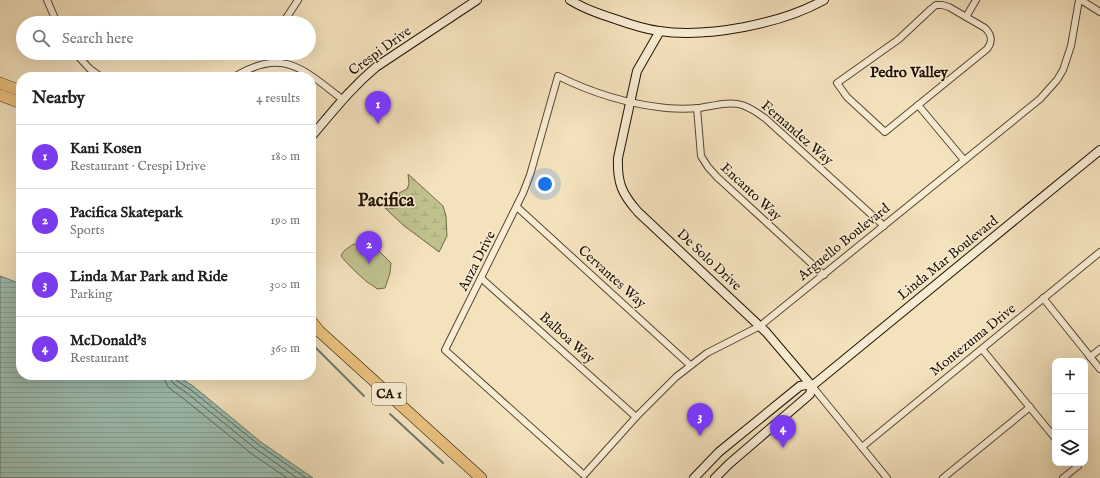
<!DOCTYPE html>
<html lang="en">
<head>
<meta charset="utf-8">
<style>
  body { margin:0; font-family:"IM FELL English",serif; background:#f2f2f2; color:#202124 }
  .controls { position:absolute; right:12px; bottom:12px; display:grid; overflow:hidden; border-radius:8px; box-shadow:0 4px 16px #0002 }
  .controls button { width:36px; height:36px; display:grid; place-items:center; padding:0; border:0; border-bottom:1px solid #e0e0e0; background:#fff; color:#202124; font:20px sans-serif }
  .you { position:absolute; left:545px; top:184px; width:14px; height:14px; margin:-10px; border:3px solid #fff; border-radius:50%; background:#1a73e8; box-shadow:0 0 0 6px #1a73e833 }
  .badge { display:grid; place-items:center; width:26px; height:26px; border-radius:50%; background:#7c3aed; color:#fff; font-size:13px; font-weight:700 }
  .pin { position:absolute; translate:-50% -33px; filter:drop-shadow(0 1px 2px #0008) }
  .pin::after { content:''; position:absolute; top:21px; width:14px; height:12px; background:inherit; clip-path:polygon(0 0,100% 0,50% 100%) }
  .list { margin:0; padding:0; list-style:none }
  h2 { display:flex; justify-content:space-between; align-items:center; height:52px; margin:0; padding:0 16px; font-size:17px }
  h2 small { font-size:13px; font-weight:400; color:#757577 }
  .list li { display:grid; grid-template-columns:26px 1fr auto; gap:12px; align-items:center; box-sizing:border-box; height:64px; padding:0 16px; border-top:1px solid #e0e0e0 }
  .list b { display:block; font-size:15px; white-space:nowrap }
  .list p { margin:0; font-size:13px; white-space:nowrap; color:#757577 }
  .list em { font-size:13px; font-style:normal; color:#757577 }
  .icon { flex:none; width:22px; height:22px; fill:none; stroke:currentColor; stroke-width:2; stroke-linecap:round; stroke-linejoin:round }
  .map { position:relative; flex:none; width:1100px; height:478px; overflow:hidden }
  .search { position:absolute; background:#fff; box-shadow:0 4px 16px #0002; left:16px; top:16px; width:300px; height:44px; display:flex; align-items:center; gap:10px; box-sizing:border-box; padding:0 14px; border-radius:22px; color:#757577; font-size:15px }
  .panel { position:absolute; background:#fff; box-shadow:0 4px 16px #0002; left:16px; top:72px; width:300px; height:308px; border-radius:16px }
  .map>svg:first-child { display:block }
</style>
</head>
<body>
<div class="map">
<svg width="1100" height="478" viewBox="0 0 1100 478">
  <defs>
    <pattern id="wetland-marsh" width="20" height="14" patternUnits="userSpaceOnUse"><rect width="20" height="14" fill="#c0c28e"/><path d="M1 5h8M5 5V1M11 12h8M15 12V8" fill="none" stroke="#a5a679"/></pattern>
    <pattern id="water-rules" width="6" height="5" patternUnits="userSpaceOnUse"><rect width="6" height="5" fill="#9cbeb1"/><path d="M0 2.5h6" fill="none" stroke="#86a297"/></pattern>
  </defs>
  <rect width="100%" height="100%" fill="#f4e2bd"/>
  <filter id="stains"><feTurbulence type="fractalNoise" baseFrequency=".005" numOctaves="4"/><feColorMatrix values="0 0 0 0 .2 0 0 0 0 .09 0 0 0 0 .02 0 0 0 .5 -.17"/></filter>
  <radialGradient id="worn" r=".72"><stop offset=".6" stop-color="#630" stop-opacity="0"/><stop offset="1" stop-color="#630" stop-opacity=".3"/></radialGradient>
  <polygon fill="url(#wetland-marsh)" stroke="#706a48" points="408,174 443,206 446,216 447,236 439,252 403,225 385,208 394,208 400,201 399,193 407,189 409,184"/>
  <path fill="#c0c28e" stroke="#706a48" d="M366 238 391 263 390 273 385 288 377 289C375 286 371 285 367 282 358 274 348 265 341 256 344 247 358 243 366 238Z"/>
  <polygon fill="url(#water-rules)" stroke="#6b7a6b" points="0,276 21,284 21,375 176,375 193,386 261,442 313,478 0,478"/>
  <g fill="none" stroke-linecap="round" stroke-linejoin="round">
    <g stroke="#5e685a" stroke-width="1">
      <polyline points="164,375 165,381 169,388 184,399 252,454 287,478"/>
      <polyline points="170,375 171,380 174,384 188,394 256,449 297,478"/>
      <polyline points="175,375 176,380 191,390 259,445 306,478"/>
    </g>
    <g stroke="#6b7a6b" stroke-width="2">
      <polyline points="311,343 364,396"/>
      <polyline points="390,414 443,463"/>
    </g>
    <defs>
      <g id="street">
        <polyline points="47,0 57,23"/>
        <polyline points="1081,0 1100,12"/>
        <path d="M936 5H942L949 7 985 28C992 35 993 41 987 49L885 132 847 97 837 83 899 39 931 9Z"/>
        <polyline points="966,17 976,0"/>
        <polyline points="283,23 298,0"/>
        <polyline points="75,53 90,69 101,77"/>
        <polyline points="279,63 279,53"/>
        <path d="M234 77C283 47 303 69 342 99"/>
        <polyline points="918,105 964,160"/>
        <polyline points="697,108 701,156 708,167 717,177 824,275"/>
        <polyline points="517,207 690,365"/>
        <path d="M884 226 766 119C758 113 751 108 742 105 729 101 713 106 699 108 689 109 677 109 666 108 628 104 592 93 558 76L530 175 523 193 445 350 584 475 636 417 676 377 707 353 760 326 1040 99 1057 80 1063 70 1071 46 1079 0"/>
        <polyline points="481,278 636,417"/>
        <polyline points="1043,298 1100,369"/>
        <polyline points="982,349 1055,438"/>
        <polyline points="1090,357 1100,349"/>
        <polyline points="812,386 887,478"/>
        <polyline points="862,447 1100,252"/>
        <polyline points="943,478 1030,407"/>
        <polyline points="1063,478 1078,466 1075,463"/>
      </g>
      <g id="secondary">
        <path d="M570 0C584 9 599 14 615 19 629 24 644 29 659 31 708 38 781 24 824 0"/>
        <path d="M660 31 637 71 618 158C617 183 622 194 638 212L766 332 812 386"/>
        <path d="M311 137C333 111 350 89 376 67L477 0"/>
        <polyline points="694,478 719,452 800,386 806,385 812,386"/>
        <polyline points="715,478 729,464 808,396 810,394 812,386 1100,150"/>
      </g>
      <g id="highway">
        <polyline points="0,83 21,91"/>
        <polyline points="0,95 21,103"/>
        <polyline points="311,321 319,331 481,478"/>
      </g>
    </defs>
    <use href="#street" stroke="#564731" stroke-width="8"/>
    <use href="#secondary" stroke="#211302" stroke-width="10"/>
    <use href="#highway" stroke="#211302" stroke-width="12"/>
    <use href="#street" stroke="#f8ecd4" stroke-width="6"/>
    <use href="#secondary" stroke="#f8ecd4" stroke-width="8"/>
    <use href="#highway" stroke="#eac17e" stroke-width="11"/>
  </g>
  <g text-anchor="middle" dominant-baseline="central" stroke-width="3" stroke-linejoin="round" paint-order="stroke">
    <rect fill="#f8ecd4" stroke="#625441" stroke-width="1" x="372" y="383" width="34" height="22" rx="3"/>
    <g font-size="13" font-weight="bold" fill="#211302">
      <text x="389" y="394">CA 1</text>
    </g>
    <g font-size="14" fill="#211302" stroke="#f8ecd4">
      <text transform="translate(380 51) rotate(-36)">Crespi Drive</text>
      <text transform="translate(797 133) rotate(41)">Fernandez Way</text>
      <text transform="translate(751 192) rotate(43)">Encanto Way</text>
      <text transform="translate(844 242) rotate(-39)">Arguello Boulevard</text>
      <text transform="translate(948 258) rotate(-39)">Linda Mar Boulevard</text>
      <text transform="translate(709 260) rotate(43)">De Solo Drive</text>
      <text transform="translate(477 261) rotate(-63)">Anza Drive</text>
      <text transform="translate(612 277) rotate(42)">Cervantes Way</text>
      <text transform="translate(567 338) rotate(42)">Balboa Way</text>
      <text transform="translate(973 340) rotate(-39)">Montezuma Drive</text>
    </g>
    <g font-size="15" font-weight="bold" fill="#211302" stroke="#f8ecd4">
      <text x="909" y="72">Pedro Valley</text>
    </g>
    <g font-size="18" font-weight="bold" fill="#211302" stroke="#f8ecd4">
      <text x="386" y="201">Pacifica</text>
    </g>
  </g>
  <rect width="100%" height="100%" filter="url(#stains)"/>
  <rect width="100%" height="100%" fill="url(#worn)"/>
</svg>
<div class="controls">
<button>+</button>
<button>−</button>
<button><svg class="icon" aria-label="layers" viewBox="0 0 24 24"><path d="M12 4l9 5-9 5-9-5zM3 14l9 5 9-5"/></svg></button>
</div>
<div class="you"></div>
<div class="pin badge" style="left:378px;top:124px">1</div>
<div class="pin badge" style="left:369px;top:264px">2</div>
<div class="pin badge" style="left:700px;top:436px">3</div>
<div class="pin badge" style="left:783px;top:448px">4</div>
<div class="search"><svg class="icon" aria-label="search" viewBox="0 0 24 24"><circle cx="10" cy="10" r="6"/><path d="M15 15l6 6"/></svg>Search here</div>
<section class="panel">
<h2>Nearby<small>4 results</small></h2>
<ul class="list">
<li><span class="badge">1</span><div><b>Kani Kosen</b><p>Restaurant · Crespi Drive</p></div><em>180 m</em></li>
<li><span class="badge">2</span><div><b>Pacifica Skatepark</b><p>Sports</p></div><em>190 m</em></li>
<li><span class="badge">3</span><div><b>Linda Mar Park and Ride</b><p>Parking</p></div><em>300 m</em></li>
<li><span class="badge">4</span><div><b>McDonald's</b><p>Restaurant</p></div><em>360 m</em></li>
</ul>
</section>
</div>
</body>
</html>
